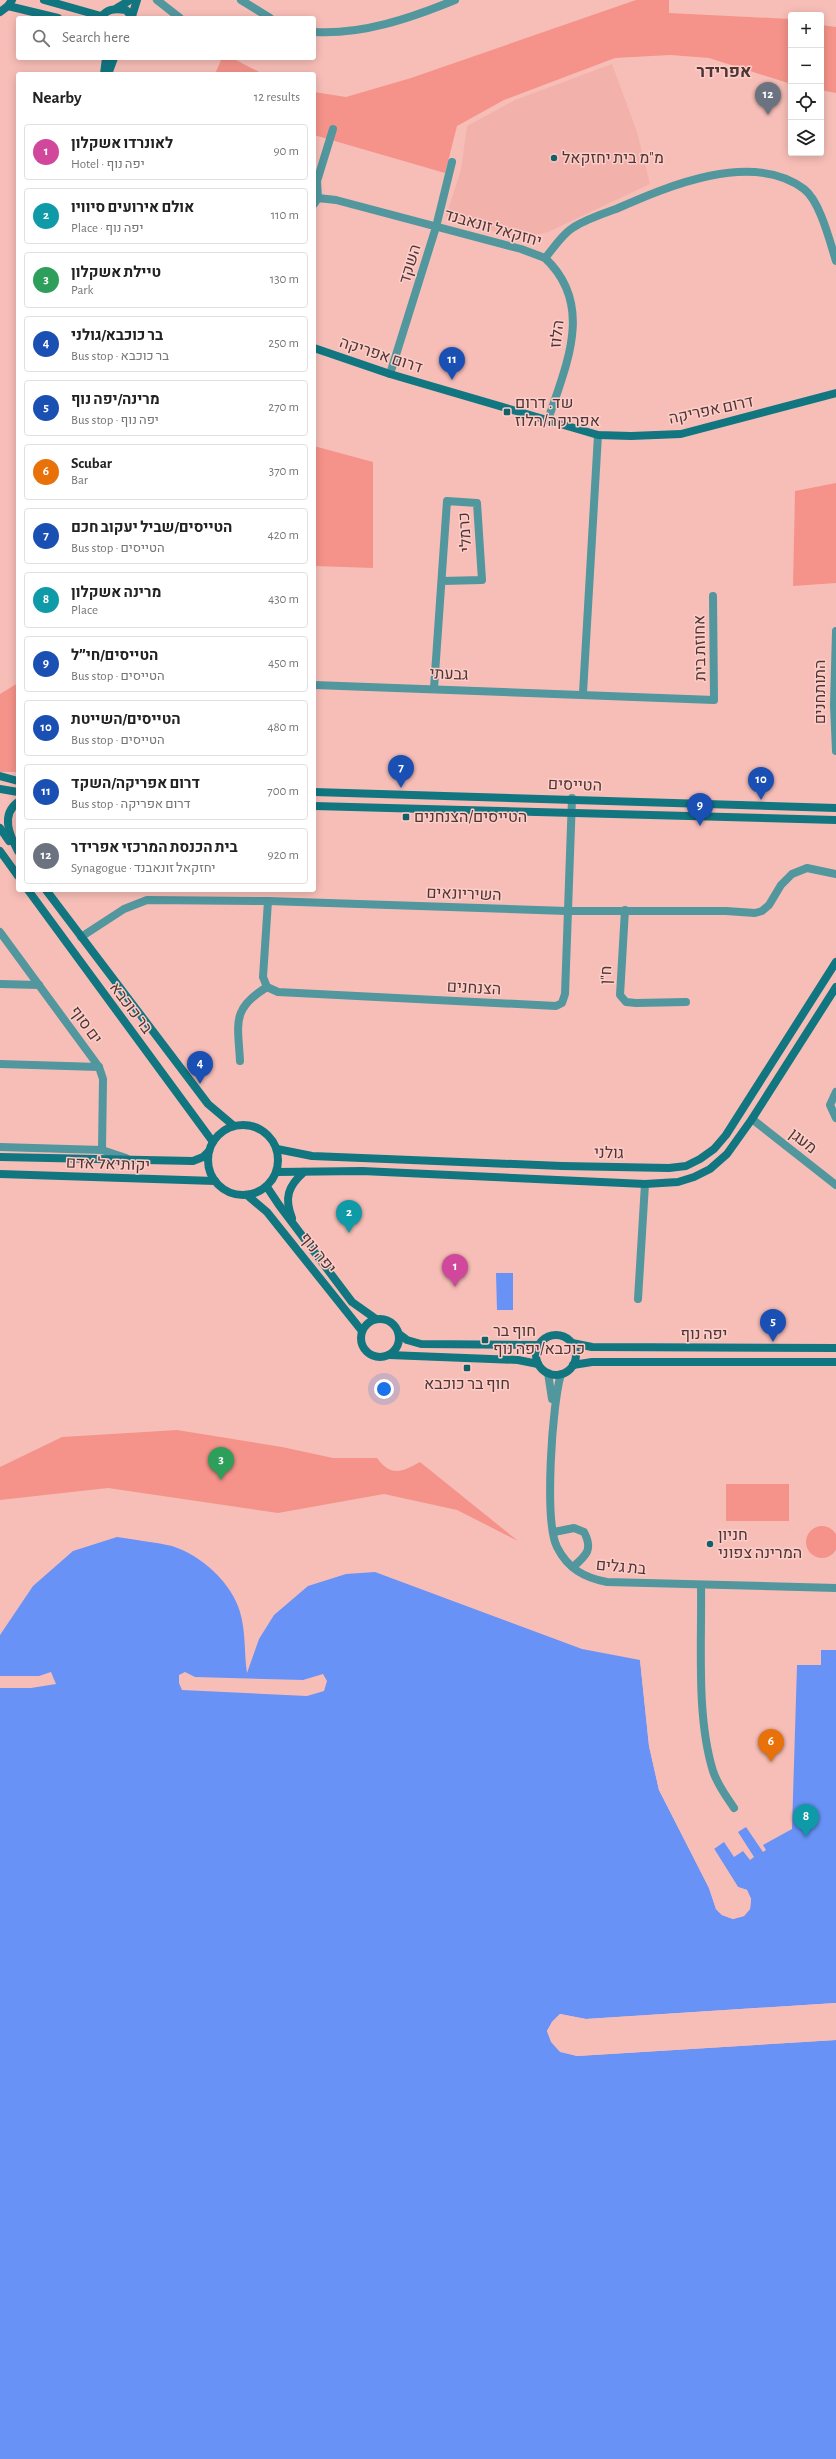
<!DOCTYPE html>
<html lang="en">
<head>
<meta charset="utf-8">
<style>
  body { margin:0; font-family:"Alegreya Sans",Heebo,sans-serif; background:#f2f2f2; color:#222 }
  .controls { position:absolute; right:12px; top:12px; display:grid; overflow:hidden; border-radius:4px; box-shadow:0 2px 10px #0003 }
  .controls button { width:36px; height:36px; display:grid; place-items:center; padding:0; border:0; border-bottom:1px solid #e0e0e0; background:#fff; color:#222; font:20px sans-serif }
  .you { position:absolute; left:384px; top:1389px; width:14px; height:14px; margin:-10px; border:3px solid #fff; border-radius:50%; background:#1a73e8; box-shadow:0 0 0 6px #1a73e833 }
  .badge { display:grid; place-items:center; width:26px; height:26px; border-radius:50%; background:#126169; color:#fff; font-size:13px; font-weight:700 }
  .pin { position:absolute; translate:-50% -33px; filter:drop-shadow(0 1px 2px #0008) }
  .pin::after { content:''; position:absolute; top:21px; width:14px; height:12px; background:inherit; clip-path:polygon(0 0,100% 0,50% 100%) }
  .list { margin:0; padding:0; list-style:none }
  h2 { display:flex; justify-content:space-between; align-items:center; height:52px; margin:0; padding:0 16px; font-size:17px }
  h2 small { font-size:13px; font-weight:400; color:#767676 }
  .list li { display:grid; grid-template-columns:26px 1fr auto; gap:12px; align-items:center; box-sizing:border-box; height:56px; margin:0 8px 8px; padding:0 8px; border:1px solid #e0e0e0; border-radius:4px }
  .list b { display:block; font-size:15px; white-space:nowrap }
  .list p { margin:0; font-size:13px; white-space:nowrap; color:#767676 }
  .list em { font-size:13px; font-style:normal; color:#767676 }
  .icon { flex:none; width:22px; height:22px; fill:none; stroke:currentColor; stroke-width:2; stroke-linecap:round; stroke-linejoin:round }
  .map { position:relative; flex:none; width:836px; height:2459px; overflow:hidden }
  .search { position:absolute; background:#fff; box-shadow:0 2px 10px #0003; left:16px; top:16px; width:300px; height:44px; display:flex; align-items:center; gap:10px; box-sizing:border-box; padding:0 14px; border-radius:4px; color:#767676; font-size:15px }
  .panel { position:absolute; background:#fff; box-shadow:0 2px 10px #0003; left:16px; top:72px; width:300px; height:820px; border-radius:4px }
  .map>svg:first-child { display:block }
</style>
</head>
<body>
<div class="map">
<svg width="836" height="2459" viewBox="0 0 836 2459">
  <rect width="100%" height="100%" fill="#f7beb7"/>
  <polygon fill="#f2b1aa" points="612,64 637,132 650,184 548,232 530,236 514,236 499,233 446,216 461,170 467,126 515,100"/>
  <g fill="#f5938a">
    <polygon points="636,0 669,0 669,13 791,19 791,84 709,58 670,55 615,58 504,100 457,126 445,173 314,135 314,92 346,97 411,78"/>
    <polygon points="821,25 836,27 836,93 821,90"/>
    <polygon points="222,58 232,58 263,74 215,74"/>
    <polygon points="314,446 373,462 373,568 314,566"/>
    <polygon points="836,483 836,583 793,586 795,491"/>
    <polygon points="18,683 18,772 0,772 0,694"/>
    <path d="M177 1430 282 1447 333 1458H377C391 1477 402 1472 420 1462L518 1541 457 1510 384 1494 278 1513 108 1488 0 1500V1467L62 1437Z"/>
    <rect x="726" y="1484" width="63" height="37"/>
    <circle cx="822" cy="1542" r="16"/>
  </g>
  <g fill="#6992f7">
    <polygon points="496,1273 513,1273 513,1310 497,1310"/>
    <path d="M117 1537C135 1540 154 1542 172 1546 201 1555 232 1583 240 1612 246 1632 244 1653 247 1673L259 1639 274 1615 308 1586 346 1574 375 1572 582 1649 640 1660 649 1746 659 1790 709 1888 716 1909 722 1915 733 1919 744 1916 750 1909 751 1899 747 1890 738 1887 714 1849 724 1842 734 1857 743 1851 750 1860 754 1857 738 1832 746 1827 763 1852 766 1850 763 1845 792 1829 797 1665H821V1650H836V2003L586 2019 560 2014 552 2022 547 2031C554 2049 559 2051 577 2056L836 2040V2459H0V1635L33 1586 73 1551Z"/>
  </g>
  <g fill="#f7beb7">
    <polygon points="640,1660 642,1660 651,1746 661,1790 711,1887 718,1908 723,1914 733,1917 743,1914 748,1908 749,1899 745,1892 736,1888 712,1850 713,1847 738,1887 747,1890 751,1899 750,1909 744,1916 733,1919 722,1915 716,1909 709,1888 659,1790 649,1746"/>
    <polygon points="51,1672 56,1684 31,1688 0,1688 0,1676 39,1676"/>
    <polygon points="185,1672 195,1677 303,1680 323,1674 327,1681 324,1691 307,1696 182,1690 179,1683 179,1675"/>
    <polygon points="836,2003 836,2005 586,2021 561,2016 553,2023 549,2031 553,2041 561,2050 577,2054 836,2038 836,2040 577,2056 560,2052 551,2042 547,2031 552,2022 560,2014 586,2019"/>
  </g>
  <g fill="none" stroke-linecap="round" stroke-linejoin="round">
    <g stroke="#52969e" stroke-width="8">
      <polyline points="157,0 180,18"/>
      <polyline points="241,0 270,18"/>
      <path d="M314 32C362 35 411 18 455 0"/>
      <polyline points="318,198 317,181 333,129"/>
      <path d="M314 204 318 198 336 200 521 249 545 258C553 249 563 233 574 227 587 219 602 214 616 209 668 186 752 150 804 189 820 201 830 242 836 261"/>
      <path d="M545 258C595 305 566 365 548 420"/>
      <polyline points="390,374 436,227 452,162"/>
      <polyline points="836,631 834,705 836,751"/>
      <polyline points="314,685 714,700 713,596"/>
      <polyline points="434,688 447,501 477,503 482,580 442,581"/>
      <polyline points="583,693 598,435"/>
      <polyline points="268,901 263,977 267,987 278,992 556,1006 562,1003 565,994 572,798"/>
      <polyline points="625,910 620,995 626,1002 636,1003 686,1002"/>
      <polyline points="0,932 99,1067 103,1079 102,1150"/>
      <polyline points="81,937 124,909 147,900 268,901 567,911 726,911 755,913 762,911 769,905 781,885 792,874 807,868 836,874"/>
      <polyline points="0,984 39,985"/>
      <path d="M240 1061C238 1023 231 1009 267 987"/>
      <polyline points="0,1064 99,1067"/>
      <polyline points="836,1092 830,1105 836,1118"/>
      <polyline points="752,1119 836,1185"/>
      <polyline points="0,1147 102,1150 126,1158"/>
      <polyline points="638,1299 645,1184"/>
      <polyline points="548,1373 552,1399"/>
      <path d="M561 1374C552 1404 544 1521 557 1547 568 1569 585 1578 607 1582L836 1588"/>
      <path d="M554 1532 574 1528 584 1532C593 1549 587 1555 573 1567"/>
      <path d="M701 1585C702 1643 696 1716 713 1771 717 1784 726 1796 734 1808"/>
    </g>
    <g stroke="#117680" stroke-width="8">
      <polyline points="44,0 101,16"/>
      <polyline points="8,6 58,18"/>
      <polyline points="117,8 130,0"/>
      <polyline points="0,12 8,6 12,0"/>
      <polyline points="132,16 137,0"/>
      <path d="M100 18C107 9 114 8 126 10L133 18"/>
      <polyline points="104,74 106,58"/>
      <polyline points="108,74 114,58"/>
      <polyline points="314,348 390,374 598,435 631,436 681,434 836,393"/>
      <polyline points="0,776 18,781"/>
      <polyline points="0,789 18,792"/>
      <polyline points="314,792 836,808"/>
      <path d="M18 802C0 815 10 836 18 851"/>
      <polyline points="314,806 836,820"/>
      <polyline points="0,828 9,841"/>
      <polyline points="0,851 18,876"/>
      <polyline points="28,890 213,1142"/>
      <polyline points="46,890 208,1104 234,1126"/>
      <circle cx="243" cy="1160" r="35"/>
      <polyline points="277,1149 312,1156 562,1166 669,1168 686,1166 700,1159 714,1149 726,1135 836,962"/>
      <polyline points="0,1157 193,1161 203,1157 209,1151"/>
      <polyline points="277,1172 362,1171 645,1184 678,1182 694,1177 710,1169 727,1154 752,1119 836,987"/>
      <polyline points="0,1174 215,1181"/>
      <polyline points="267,1187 279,1205 352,1302 376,1319"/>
      <polyline points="248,1196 267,1212 362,1331"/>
      <path d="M292 1218C284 1198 288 1186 304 1172"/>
      <circle cx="380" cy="1338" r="19"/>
      <polyline points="399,1334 407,1340 421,1344 539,1345"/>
      <circle cx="556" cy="1355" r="20"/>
      <polyline points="572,1343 592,1347 836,1348"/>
      <polyline points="389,1355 518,1360 538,1364"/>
      <polyline points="573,1365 592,1362 836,1362"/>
    </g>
  </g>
  <g fill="#126169" stroke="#fdcec9" stroke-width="1.5">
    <circle cx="554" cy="158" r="4"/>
    <rect x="503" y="408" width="8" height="8" rx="2"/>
    <rect x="402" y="813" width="8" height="8" rx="2"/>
    <rect x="481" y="1336" width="8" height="8" rx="2"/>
    <rect x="463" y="1364" width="8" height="8" rx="2"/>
    <circle cx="710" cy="1544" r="4"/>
  </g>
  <g text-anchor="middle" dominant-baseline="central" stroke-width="3" stroke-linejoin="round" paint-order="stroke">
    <g font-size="16" fill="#4d3634" stroke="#fdcec9" text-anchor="start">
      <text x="562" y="158">מ"מ בית יחזקאל</text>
      <text x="515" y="403">שד. דרום<tspan x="515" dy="18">אפריקה/הלוז</tspan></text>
      <text x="414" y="817">הטייסים/הצנחנים</text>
      <text x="493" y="1331">חוף בר<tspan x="493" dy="18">כוכבא/יפה נוף</tspan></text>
      <text x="467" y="1384" text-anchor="middle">חוף בר כוכבא</text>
      <text x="718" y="1535">חניון<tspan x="718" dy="18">המרינה צפוני</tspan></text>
    </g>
    <g font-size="16" fill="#4d3634" stroke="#fdcec9">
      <text transform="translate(493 228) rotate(16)">יחזקאל זונאבנד</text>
      <text transform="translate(410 264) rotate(-73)">השקד</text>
      <text transform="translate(557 334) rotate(-83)">הלוז</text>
      <text transform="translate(381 355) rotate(18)">דרום אפריקה</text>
      <text transform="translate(711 410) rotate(-12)">דרום אפריקה</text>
      <text transform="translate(465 532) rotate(-94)">כרמלי</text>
      <text transform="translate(700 648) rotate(-91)">אחוזת בית</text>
      <text transform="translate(449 674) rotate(2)">גבעתי</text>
      <text transform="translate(820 692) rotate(-90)">התותחנים</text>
      <text transform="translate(575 785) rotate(2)">הטייסים</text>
      <text transform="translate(464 894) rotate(2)">השיריונאים</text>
      <text transform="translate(606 975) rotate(-88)">ח"ן</text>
      <text transform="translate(474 988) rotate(3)">הצנחנים</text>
      <text transform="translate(131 1008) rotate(53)">בר כוכבא</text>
      <text transform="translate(86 1025) rotate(54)">ים סוף</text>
      <text transform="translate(803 1141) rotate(38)">מעגן</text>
      <text transform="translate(609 1153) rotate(1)">גולני</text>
      <text transform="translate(108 1164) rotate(2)">יקותיאל אדם</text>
      <text transform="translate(318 1253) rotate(51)">יפה נוף</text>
      <text x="704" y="1334">יפה נוף</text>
      <text transform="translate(621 1567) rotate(5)">בת גלים</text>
    </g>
    <g font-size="17" font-weight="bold" fill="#4d3634" stroke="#fdcec9">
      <text x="724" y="71">אפרידר</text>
    </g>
  </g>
</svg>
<div class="controls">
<button>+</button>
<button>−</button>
<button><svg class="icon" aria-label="locate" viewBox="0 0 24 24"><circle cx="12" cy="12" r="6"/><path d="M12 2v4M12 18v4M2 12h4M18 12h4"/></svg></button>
<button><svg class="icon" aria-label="layers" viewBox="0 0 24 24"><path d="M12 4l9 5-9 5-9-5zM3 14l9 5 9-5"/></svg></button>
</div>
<div class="you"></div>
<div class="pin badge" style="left:455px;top:1287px;background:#d1479c">1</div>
<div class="pin badge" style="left:349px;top:1233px;background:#0f9aa8">2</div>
<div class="pin badge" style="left:221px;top:1480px;background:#2e9e5b">3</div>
<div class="pin badge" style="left:200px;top:1084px;background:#1a4fb4">4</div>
<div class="pin badge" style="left:773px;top:1342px;background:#1a4fb4">5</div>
<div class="pin badge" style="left:771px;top:1762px;background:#e8710a">6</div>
<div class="pin badge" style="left:401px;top:788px;background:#1a4fb4">7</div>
<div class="pin badge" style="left:806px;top:1837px;background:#0f9aa8">8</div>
<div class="pin badge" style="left:700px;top:826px;background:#1a4fb4">9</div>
<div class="pin badge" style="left:761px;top:800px;background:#1a4fb4">10</div>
<div class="pin badge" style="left:452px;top:380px;background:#1a4fb4">11</div>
<div class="pin badge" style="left:768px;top:115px;background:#6b7280">12</div>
<div class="search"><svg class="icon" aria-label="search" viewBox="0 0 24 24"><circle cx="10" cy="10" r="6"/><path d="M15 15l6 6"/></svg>Search here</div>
<section class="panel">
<h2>Nearby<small>12 results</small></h2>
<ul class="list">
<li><span class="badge" style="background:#d1479c">1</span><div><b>לאונרדו אשקלון</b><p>Hotel · יפה נוף</p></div><em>90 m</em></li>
<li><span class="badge" style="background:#0f9aa8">2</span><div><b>אולם אירועים סיוויו</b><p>Place · יפה נוף</p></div><em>110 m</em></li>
<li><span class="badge" style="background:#2e9e5b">3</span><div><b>טיילת אשקלון</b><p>Park</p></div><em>130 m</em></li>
<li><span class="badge" style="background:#1a4fb4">4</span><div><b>בר כוכבא/גולני</b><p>Bus stop · בר כוכבא</p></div><em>250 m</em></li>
<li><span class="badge" style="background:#1a4fb4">5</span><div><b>מרינה/יפה נוף</b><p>Bus stop · יפה נוף</p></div><em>270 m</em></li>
<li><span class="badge" style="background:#e8710a">6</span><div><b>Scubar</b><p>Bar</p></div><em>370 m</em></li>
<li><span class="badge" style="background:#1a4fb4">7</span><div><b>הטייסים/שביל יעקוב חכם</b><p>Bus stop · הטייסים</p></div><em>420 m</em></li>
<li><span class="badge" style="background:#0f9aa8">8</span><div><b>מרינה אשקלון</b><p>Place</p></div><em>430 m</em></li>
<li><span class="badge" style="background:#1a4fb4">9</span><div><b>הטייסים/חי״ל</b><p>Bus stop · הטייסים</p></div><em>450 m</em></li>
<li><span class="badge" style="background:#1a4fb4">10</span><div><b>הטייסים/השייטת</b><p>Bus stop · הטייסים</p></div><em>480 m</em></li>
<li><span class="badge" style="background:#1a4fb4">11</span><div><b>דרום אפריקה/השקד</b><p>Bus stop · דרום אפריקה</p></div><em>700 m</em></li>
<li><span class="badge" style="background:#6b7280">12</span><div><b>בית הכנסת המרכזי אפרידר</b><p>Synagogue · יחזקאל זונאבנד</p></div><em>920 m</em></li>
</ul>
</section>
</div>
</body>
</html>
